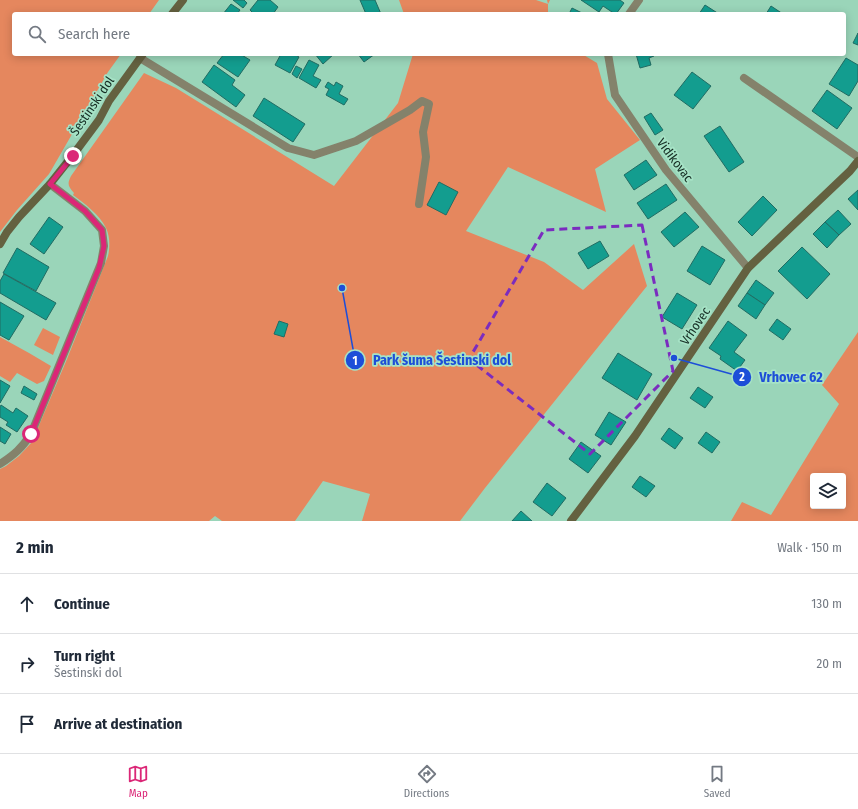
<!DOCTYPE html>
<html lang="en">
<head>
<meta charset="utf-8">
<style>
  body { margin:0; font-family:"Fira Sans Condensed",sans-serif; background:#f6f6f7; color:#1f2937 }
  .controls { position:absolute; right:12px; bottom:12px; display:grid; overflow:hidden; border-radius:4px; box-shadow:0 2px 10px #0003 }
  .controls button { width:36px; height:36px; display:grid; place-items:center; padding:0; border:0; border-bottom:1px solid #e0e1e3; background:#fff; color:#1f2937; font:20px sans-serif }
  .stop { position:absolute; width:12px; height:12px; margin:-9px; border:3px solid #db2777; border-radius:50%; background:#fff }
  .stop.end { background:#db2777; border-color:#fff; box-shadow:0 1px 4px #0008 }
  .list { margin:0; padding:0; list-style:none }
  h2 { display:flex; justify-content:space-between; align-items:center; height:52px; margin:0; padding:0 16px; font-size:17px }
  h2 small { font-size:13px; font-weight:400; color:#747a83 }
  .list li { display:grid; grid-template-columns:26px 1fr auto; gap:12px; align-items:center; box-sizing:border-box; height:60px; padding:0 16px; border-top:1px solid #e0e1e3 }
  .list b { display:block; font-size:15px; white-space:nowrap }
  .list p { margin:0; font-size:13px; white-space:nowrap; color:#747a83 }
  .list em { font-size:13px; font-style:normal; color:#747a83 }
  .icon { flex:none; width:22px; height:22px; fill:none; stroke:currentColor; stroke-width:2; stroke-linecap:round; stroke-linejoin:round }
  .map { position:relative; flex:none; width:858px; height:521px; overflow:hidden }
  .search { position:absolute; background:#fff; box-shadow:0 2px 10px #0003; left:12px; right:12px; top:12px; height:44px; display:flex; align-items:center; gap:10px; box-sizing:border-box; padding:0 14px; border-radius:4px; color:#747a83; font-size:15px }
  .sheet { height:232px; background:#fff }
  nav { display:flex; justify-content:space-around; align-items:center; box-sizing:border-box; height:56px; border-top:1px solid #e0e1e3; background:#fff; font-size:11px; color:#747a83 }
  nav a { display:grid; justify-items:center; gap:2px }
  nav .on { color:#db2777 }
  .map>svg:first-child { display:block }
</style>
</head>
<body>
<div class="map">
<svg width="858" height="521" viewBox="0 0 858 521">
  <rect width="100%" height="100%" fill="#9ad5b9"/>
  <g fill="#e5875e" fill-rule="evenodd">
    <polygon points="0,0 159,0 149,14 14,14 14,54 121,54 108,72 49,174 17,210 0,232"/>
    <polygon points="399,0 536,0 548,4 547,0 550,0 548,4 548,14 404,14"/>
    <path d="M413 54H582L597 63 607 99 640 140 595 169 606 212 508 167 466 231 544 262 583 290 634 244 647 286 485 488 460 521H362L370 494 323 481 295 521H222L215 516 209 521H0V469L6 466 19 456 32 442 67 359 108 256C110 247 110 236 106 228 100 215 84 203 73 195L74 193C68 186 67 184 71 176L144 73 176 88 334 186 398 103Z"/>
    <polygon points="43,328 60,337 53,355 34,345"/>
    <path d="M858 332V521H731L742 502 771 515 839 404 822 385ZM813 476H843V506H813Z"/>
    <polygon points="0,337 29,353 51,366 44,381 37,384 17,373 10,382 0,376"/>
  </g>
  <g fill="#139d8f" stroke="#216c63">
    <polygon points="233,0 244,0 247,3 243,8"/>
    <polygon points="258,0 270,0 278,7 273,14 254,14 250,10"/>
    <polygon points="360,0 375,0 381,14 366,14"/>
    <polygon points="581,0 620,0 624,3 616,14 615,14 603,6 599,12"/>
    <polygon points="231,4 240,10 237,14 223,14"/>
    <polygon points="705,5 719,14 699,14"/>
    <polygon points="771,6 783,14 766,14"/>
    <polygon points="572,8 584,14 569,14"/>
    <polygon points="858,33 858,45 853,43"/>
    <polygon points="224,54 240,54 250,60 238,77 217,63"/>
    <polygon points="281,54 294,54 299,57 290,73 275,65"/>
    <polygon points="315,54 334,54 323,64"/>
    <polygon points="358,54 375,54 364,62"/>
    <polygon points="636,54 653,54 654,56 649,58 651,65 640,68"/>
    <polygon points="846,58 858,65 858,81 849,96 829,84"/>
    <polygon points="309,60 319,65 313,76 321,80 316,88 299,78"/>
    <polygon points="214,65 235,80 232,85 245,95 236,107 202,82"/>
    <polygon points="296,66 302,69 297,78 292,74"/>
    <polygon points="692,72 711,86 693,109 674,95"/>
    <polygon points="328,82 334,86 336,82 343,86 339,94 348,99 344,105 326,95 329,89 325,87"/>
    <polygon points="827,90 852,108 837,129 812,111"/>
    <polygon points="264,98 305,124 293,142 253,116"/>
    <polygon points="651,113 663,130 655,135 644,117"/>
    <polygon points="720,126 744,162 729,172 704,136"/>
    <polygon points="646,160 657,175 634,190 624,175"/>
    <polygon points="439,182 458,192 446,215 427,205"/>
    <polygon points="666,184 677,200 648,219 637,203"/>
    <polygon points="858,190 858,210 848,199"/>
    <polygon points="763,196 777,210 752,236 738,222"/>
    <polygon points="838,210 851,224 839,235 825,222"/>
    <polygon points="685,212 699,227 674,247 661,232"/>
    <polygon points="49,217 63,227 44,254 30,244"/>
    <polygon points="825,222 839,235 827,248 813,234"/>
    <polygon points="600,241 609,256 588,269 578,253"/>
    <polygon points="702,246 725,260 710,285 687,271"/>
    <polygon points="802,247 830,274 807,299 778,271"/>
    <polygon points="17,248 49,267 36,291 3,273"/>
    <polygon points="4,274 56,303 46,320 0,293 0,281"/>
    <polygon points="756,280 774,293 765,305 747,293"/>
    <polygon points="677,293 697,305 682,329 662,317"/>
    <polygon points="747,293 765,305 756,319 738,306"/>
    <polygon points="0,302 24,316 9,340 0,335"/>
    <polygon points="777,319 791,329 783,340 769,330"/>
    <polygon points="279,321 288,324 284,337 274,334"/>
    <polygon points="728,321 747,335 734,352 745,360 737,371 720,359 721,356 709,348"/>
    <polygon points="618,353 652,374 637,400 602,378"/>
    <polygon points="0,380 10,386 0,403"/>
    <polygon points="24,386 37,394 34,400 21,393"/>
    <polygon points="698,387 713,397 705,408 690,398"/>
    <polygon points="1,405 13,413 16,408 28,416 17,432 6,425 8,422 0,417 0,407"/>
    <polygon points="609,412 626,422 611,445 595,435"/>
    <polygon points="0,427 11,434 5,444 0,441"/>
    <polygon points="669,428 683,438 675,449 661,439"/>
    <polygon points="706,432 720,442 712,453 698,443"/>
    <polygon points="581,442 601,456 588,473 569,459"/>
    <polygon points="640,476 655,486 646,497 632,487"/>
    <polygon points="547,483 566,498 552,516 533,502"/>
    <polygon points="521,511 532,521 512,521"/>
  </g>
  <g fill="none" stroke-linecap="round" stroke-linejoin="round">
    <g stroke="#84826b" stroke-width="8">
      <polyline points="744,78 858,157"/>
      <path d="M0 464C14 455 22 448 31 434L101 263 104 246 102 230 85 211 50 184"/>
    </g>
    <g stroke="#84826b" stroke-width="8">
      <polyline points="629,14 639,0"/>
      <polyline points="608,54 615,95 666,170 748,268"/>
      <polyline points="140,58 288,148 314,155 356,141 410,110 422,101 429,104 423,132 426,157 419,204"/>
    </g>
    <g stroke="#646140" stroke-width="8">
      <polyline points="172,14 183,0"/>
      <polyline points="0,244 7,232 19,217 50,184 73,155 99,120 109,101 143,54"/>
      <polyline points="571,521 635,436 748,268 850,171 858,161"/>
    </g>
  </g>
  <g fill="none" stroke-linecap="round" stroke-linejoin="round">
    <polyline stroke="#db2777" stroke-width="5" points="31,434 99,268 104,246 102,230 85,211 50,184 73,156"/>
  </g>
  <path fill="none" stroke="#7b2cbf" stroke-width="3" stroke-dasharray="8 5" stroke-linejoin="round" d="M642 225 673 371 590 454 469 359 544 230Z"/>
  <g text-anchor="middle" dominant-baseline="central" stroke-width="3.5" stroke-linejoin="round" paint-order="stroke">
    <g font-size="13" fill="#162e24" stroke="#a6e3c6">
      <text transform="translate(92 106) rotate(-56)">Šestinski dol</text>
      <text transform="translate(675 160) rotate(53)">Vidikovac</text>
      <text transform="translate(695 326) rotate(-56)">Vrhovec</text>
    </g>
  </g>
  <path fill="none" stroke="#1d4ed8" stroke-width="1.5" d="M342 288L355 360M674 358L742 377"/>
  <g fill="#1d4ed8" stroke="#a6e3c6" stroke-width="1.5">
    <circle cx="342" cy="288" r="4"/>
    <circle cx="674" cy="358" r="4"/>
    <circle cx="355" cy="360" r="10"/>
    <circle cx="742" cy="377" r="10"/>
  </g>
  <g font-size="12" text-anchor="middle" font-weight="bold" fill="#fff">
    <text x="355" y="365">1</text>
    <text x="742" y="381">2</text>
  </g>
  <g font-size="14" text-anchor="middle" font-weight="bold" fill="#1d4ed8" stroke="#a6e3c6" stroke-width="3.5" stroke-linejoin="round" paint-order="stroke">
    <text x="442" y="365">Park šuma Šestinski dol</text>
    <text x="791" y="382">Vrhovec 62</text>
  </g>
</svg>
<div class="controls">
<button><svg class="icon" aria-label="layers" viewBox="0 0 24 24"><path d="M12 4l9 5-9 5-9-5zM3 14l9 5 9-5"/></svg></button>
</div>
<div class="stop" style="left:31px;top:434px"></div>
<div class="stop end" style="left:73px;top:156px"></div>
<div class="search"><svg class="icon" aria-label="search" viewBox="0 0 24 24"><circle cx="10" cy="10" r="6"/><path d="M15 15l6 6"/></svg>Search here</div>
</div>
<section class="sheet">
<h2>2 min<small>Walk · 150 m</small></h2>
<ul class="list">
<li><svg class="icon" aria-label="ahead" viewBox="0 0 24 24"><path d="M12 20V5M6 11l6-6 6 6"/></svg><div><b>Continue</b></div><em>130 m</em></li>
<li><svg class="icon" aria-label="right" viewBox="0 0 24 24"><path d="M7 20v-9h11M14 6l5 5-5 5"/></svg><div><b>Turn right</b><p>Šestinski dol</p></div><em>20 m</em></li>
<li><svg class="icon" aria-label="arrive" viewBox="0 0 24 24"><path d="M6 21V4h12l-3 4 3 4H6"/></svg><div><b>Arrive at destination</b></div></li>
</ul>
</section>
<nav>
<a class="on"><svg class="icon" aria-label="map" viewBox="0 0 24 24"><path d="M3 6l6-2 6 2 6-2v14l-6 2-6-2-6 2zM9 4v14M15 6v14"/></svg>Map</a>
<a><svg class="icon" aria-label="directions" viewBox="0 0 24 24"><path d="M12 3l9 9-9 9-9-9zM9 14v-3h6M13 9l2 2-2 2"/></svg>Directions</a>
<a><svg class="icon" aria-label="saved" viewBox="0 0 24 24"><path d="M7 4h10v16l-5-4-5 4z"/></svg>Saved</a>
</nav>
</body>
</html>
